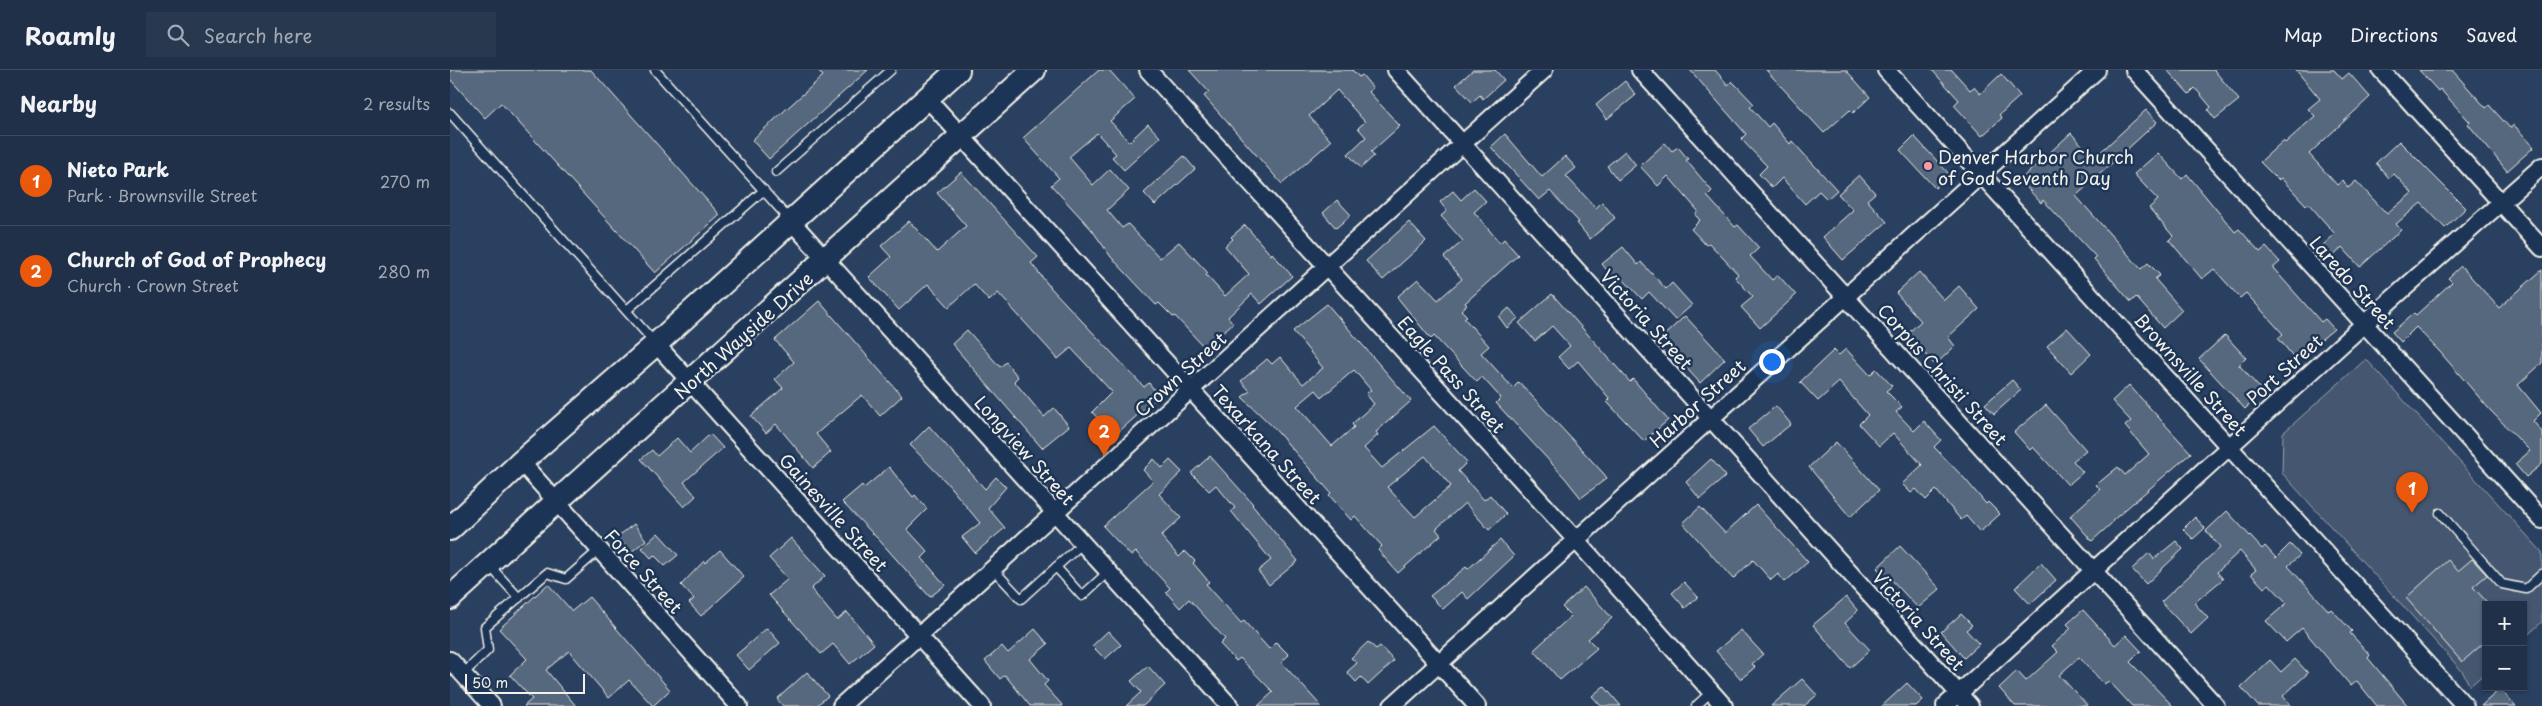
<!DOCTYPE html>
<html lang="en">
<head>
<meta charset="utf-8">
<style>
  body { margin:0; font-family:"Playpen Sans",sans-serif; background:#28384f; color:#f1f3f6 }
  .controls { position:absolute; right:15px; bottom:15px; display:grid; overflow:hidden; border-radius:0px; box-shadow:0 1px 4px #0004 }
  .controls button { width:45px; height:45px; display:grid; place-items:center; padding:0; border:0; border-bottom:1px solid #3d4b60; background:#203048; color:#f1f3f6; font:25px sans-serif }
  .scale { position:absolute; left:15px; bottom:12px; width:120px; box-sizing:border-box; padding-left:5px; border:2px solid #f4f1e8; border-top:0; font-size:14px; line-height:18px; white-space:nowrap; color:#f4f1e8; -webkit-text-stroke:4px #1d3557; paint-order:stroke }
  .you { position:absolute; left:1321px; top:291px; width:18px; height:18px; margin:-12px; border:4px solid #fff; border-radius:50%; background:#1a73e8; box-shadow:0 0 0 8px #1a73e833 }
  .badge { display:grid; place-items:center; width:32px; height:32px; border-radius:50%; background:#ea580c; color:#fff; font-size:16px; font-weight:700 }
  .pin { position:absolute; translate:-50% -41px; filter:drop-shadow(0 1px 2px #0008) }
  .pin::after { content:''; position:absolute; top:26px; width:18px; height:15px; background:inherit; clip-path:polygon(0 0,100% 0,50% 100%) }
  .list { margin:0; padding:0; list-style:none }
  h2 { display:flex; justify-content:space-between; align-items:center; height:65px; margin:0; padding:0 20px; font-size:21px }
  h2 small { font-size:16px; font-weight:400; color:#a2a9b4 }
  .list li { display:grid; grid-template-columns:32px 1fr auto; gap:15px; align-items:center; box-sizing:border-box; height:90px; padding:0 20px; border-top:1px solid #3d4b60 }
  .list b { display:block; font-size:19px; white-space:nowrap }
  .list p { margin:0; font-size:16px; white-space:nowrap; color:#a2a9b4 }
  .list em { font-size:16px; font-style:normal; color:#a2a9b4 }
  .icon { flex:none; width:28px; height:28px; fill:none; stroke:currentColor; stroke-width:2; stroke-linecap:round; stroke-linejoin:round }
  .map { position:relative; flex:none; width:2092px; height:636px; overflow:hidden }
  header { display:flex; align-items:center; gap:30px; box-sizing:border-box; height:70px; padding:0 25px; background:#203048; border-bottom:1px solid #3d4b60 }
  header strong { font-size:24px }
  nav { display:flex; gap:28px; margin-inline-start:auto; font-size:18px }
  .search { width:350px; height:45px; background:#28384f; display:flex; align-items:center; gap:12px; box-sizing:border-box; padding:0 18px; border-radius:0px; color:#a2a9b4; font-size:19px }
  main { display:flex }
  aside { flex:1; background:#203048 }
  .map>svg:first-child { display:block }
</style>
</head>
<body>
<header>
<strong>Roamly</strong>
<div class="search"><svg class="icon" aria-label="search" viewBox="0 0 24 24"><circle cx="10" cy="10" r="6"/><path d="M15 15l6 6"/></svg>Search here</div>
<nav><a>Map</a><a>Directions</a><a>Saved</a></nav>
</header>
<main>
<aside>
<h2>Nearby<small>2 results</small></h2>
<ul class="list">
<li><span class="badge">1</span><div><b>Nieto Park</b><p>Park · Brownsville Street</p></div><em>270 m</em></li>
<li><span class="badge">2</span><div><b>Church of God of Prophecy</b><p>Church · Crown Street</p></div><em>280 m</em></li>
</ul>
</aside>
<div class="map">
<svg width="2092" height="636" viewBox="0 0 2092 636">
  <rect width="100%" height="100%" fill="#2a4060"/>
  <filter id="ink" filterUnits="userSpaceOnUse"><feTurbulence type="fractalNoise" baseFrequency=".02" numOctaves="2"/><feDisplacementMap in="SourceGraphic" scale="10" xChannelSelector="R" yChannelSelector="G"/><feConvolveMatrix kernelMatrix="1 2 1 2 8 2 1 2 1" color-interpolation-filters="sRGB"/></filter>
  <g filter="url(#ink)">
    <polygon fill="#445771" stroke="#9ca4ac" points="1916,289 2092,482 2092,552 2073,569 2073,535 2036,535 2036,602 2020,616 2012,601 1832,403 1833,363"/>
    <g fill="#56677d" stroke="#f4f1e8" fill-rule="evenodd">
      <polygon points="0,0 141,0 270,145 205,203 51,33 35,48 0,9"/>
      <polygon points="368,0 418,0 319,89 302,70 373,6"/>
      <polygon points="649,0 659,0 685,29 660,51 679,72 698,54 710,67 674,100 662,87 666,84 647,63 619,87 643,115 660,99 679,120 657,140 672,158 678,154 710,188 729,172 758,203 756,205 775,226 799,204 775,176 783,169 781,167 795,155 821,185 822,183 842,206 811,234 802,224 778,247 783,253 755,278 725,246 723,247 709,233 706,235 661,187 642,160 601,115 609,108 573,68"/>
      <polygon points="739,0 902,0 909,7 912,5 923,18 919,22 950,56 921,82 924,86 911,98 898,84 916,67 908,58 915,52 887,20 859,46 881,71 832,114 754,26 759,22"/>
      <polygon points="1023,0 1045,0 1054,10 1033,29 1030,25 1022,32 1006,15"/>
      <polygon points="1240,0 1265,0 1278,15 1282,11 1304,34 1300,37 1318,57 1322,53 1340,74 1342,71 1387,120 1377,129 1369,121 1355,134 1332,108 1322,118 1309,104 1317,96 1291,69 1296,64"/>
      <polygon points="1316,0 1396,0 1420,27 1403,43 1400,40 1374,63"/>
      <polygon points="1482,0 1502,0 1520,20 1524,17 1530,24 1551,4 1570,26 1549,45 1552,48 1532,66 1504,35 1509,30"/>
      <polygon points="1717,0 1764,0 1789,30 1765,49 1758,40 1761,37 1745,18 1739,24"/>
      <polygon points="1846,0 1884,0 1892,9 1899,3 1920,27 1859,84 1887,115 1893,110 1898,118 1906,111 1937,144 1962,123 1944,104 1939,108 1926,93 1949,71 2016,138 1995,158 1971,133 1946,154 1951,160 1910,197 1892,177 1883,187 1872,176 1885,164 1858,133 1856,135 1831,108 1828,110 1810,92 1833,71 1835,73 1865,46 1858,39 1870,29"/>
      <polygon points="1969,0 2002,0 2036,38 2039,35 2060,58 2064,55 2084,77 2057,101 2018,54 2020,52 1990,19 1988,21"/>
      <polygon points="1175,11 1186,25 1157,49 1146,35"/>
      <polygon points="1696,40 1707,52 1626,126 1691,199 1698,193 1710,205 1705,209 1732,240 1713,258 1686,227 1681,232 1644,189 1646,187 1593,130 1591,133 1570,110 1621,63 1644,88"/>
      <polygon points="1055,64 1092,107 1115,86 1126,98 1116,106 1146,138 1152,132 1165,148 1140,169 1127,153 1129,152 1100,121 1089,130 1041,77"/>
      <polygon points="1464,66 1500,105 1485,118 1450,80"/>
      <polygon points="1215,73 1222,81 1228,77 1238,89 1236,90 1262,121 1257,126 1285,157 1288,155 1309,178 1300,186 1322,210 1328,205 1346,225 1310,258 1291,237 1303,227 1285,207 1288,204 1259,173 1256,175 1241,159 1250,150 1245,145 1248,141 1218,106 1208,116 1190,96"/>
      <polygon points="1175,81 1186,95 1168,110 1157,96"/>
      <polygon points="1708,83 1732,109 1737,104 1785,162 1789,159 1810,182 1816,177 1830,192 1823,198 1871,252 1875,249 1884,259 1846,290 1828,268 1833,264 1796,223 1790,228 1764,199 1752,209 1719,170 1723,166 1699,138 1708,130 1684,104"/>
      <polygon points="734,86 745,99 705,135 694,123"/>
      <polygon points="511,102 588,187 581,193 600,217 694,317 699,313 709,326 664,366 642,342 662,322 621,278 608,289 548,223 539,231 524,214 499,237 478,214 449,240 419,207 441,187 431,176 459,151 487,182 516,156 487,123"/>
      <polygon points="1409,105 1425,123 1417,130 1437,152 1393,190 1373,167 1403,140 1388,124"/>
      <polygon points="1024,118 1036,131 1024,142 1050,173 1054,169 1068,185 1015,233 1017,235 1011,240 1017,246 1014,248 1039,276 1031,283 1063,318 1069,312 1154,404 1157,408 1131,428 1115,408 1046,333 1051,328 1032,307 1027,312 984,266 981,269 947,227 968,209 988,230 1012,209 994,187 1013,171 991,146 997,141 990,132 1003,121 1011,130"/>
      <polygon points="887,130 901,145 886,158 873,143"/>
      <polygon points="959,152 976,171 933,210 916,191"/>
      <polygon points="1173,177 1188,195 1191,192 1216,219 1222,213 1242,235 1225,250 1199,222 1192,229 1169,205 1164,209 1152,194"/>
      <polygon points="2011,196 2049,238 2092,200 2092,293 2068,315 2091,343 2083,351 2092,362 2092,394 2076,407 2065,394 2080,381 2040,340 1990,282 1966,257 1951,272 1942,262 1964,243 1966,245 2002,212 1998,208"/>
      <polygon points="1469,202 1494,230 1509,216 1529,239 1498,267 1505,276 1485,295 1457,264 1471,251 1446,223"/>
      <polygon points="1102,224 1180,312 1183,309 1218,350 1194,371 1157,332 1160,329 1128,291 1119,299 1108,287 1120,276 1102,256 1085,271 1069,253"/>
      <polygon points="369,231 452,326 430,346 412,325 366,364 381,382 363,398 326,354 316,363 301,346 333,318 325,309 344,292 325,270"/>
      <path d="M877 234 961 331 926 362 928 365 914 378 932 398 984 356 1017 392 1008 401 1034 430 1040 425 1056 444 1039 460 1015 433 986 459 991 465 948 503 928 480 932 476 905 446 901 450 879 425 881 423 823 357 792 327 800 321 791 311 817 289 822 294 830 287 853 314 873 298 843 261ZM904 300 921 320 916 324 924 334 902 354 904 357 882 376 847 336 866 320 872 327ZM975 386 1001 416 965 447 937 417Z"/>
      <polygon points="1059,238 1068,248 1057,258 1049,247"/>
      <polygon points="1235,246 1275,289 1250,313 1210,269"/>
      <polygon points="1617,258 1641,284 1621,303 1597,276"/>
      <polygon points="517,260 550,297 556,292 568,307 564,311 594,347 604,338 619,356 592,378 502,274"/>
      <polygon points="1775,265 1796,288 1789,295 1813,322 1795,339 1749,289"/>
      <polygon points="1396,279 1420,305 1426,299 1442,316 1436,321 1452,337 1446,342 1464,361 1474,351 1491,370 1484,377 1515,409 1536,434 1538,432 1550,444 1530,462 1516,446 1511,450 1486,420 1476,430 1466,419 1461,423 1452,414 1472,395 1443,363 1429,376 1409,354 1418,345 1389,312 1368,331 1350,312 1384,280 1389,285"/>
      <polygon points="1562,310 1571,320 1544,344 1535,334"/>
      <polygon points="1679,315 1741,383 1662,451 1663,452 1642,471 1620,446 1650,419 1646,415 1668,397 1675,405 1699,384 1675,356 1681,351 1662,331"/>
      <polygon points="1596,335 1636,380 1623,391 1633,402 1618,415 1583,377 1580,380 1564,362"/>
      <polygon points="1326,336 1341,354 1313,377 1298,359"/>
      <polygon points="479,356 535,419 546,407 556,417 538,438 555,458 525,483 512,467 530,453 497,413 460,375"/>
      <polygon points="260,364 273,378 234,412 246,426 234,437 191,389 202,380 207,386 227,368 240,383"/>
      <polygon points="1386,372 1429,420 1400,447 1359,397"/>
      <polygon points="760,386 803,434 802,435 848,491 819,515 808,501 821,490 781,441 785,438 766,415 759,421 741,403"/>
      <polygon points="704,389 712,398 720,390 732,402 709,424 731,448 711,466 729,487 735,481 745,491 743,493 759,512 756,514 791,553 794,551 819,579 826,572 839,585 831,592 871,636 808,636 823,622 790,588 786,591 770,574 775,569 739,529 730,538 716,522 720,518 686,482 681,486 653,456 703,411 693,400"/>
      <polygon points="1261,389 1276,406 1250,429 1236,412"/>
      <polygon points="439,397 463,427 465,425 477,439 457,459 478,482 472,488 495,515 480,527 430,471 392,432 412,415 414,418"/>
      <polygon points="1306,435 1358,492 1335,512 1328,504 1321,510 1303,490 1283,509 1233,453 1250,437 1275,463"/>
      <polygon points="1777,441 1812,479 1815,476 1826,488 1840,474 1850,485 1838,496 1879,541 1881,539 1902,561 1900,563 1920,585 1918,588 1958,636 1927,636 1907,611 1901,616 1852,558 1836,572 1816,551 1837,533 1819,514 1814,518 1801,504 1806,500 1790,481 1767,502 1773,509 1744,533 1758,548 1741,564 1711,532 1770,477 1756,461"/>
      <polygon points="1745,447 1755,458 1743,469 1733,459"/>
      <polygon points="184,454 196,470 180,483 167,467"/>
      <polygon points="208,463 228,485 215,496 204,485 201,488 192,478"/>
      <polygon points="341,468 375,506 361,519 387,550 397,542 424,574 400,594 383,574 371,584 319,525 338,509 319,488"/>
      <polygon points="1050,470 1064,486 1018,529 1012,522 993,539 980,526 1016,497 1018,499"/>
      <polygon points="1726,471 1733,479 1696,514 1682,499 1699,483 1704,489"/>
      <polygon points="1450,476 1490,519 1468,538 1439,507 1437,509 1427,498"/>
      <polygon points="270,480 294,507 251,546 239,533 244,529 231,515 254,491 255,493"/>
      <polygon points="2022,489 2037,505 2023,517 2036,531 2036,571 2012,592 1956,528 1998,490 2008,501"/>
      <polygon points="1591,493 1606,510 1580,534 1565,518"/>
      <polygon points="1234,512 1248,527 1235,538 1222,523"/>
      <polygon points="98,514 122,541 139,527 220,620 203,636 179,610 159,628 119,581 96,600 126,636 74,636 82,629 60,605 77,589 49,559"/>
      <polygon points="1134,517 1162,548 1138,569 1147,578 1110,610 1084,580 1121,546 1112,537"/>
      <polygon points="1396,527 1408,541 1395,553 1420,580 1400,598 1363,555"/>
      <polygon points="1633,540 1665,575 1676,565 1691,581 1680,592 1723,636 1682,636 1659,611 1654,614 1629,587 1609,605 1638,636 1565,636 1549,618 1567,601 1576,611 1608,582 1602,576 1621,558 1617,554"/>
      <polygon points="1511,544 1522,555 1516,560 1529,574 1514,588 1491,562"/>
      <polygon points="317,558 330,573 299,600 286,585"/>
      <polygon points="585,559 598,574 580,589 598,611 594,615 613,636 580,636 555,605 550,609 535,591 552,576 558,583"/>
      <polygon points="1291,560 1313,584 1302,594 1305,597 1291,609 1266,581"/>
      <polygon points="658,561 671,575 655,589 642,576"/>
      <polygon points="918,572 926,579 930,576 944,591 918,615 911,607 906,612 897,602 907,593 901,588"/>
      <polygon points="1845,589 1858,603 1833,626 1841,636 1808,636 1791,617 1820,590 1831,602"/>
      <polygon points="698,596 715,615 693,636 676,636 691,622 681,611"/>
      <polygon points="357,602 378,626 366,636 333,636 327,629"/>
      <polygon points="1352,609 1367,625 1354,636 1321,636"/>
      <polygon points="1457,613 1473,630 1466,636 1432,636"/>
      <polygon points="1154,616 1171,636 1151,636 1142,626"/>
      <polygon points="2050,619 2066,636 2031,636"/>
    </g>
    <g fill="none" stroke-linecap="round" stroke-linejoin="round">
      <defs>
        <g id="lane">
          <polyline points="205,0 339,149"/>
          <polyline points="0,43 205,273"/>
          <polyline points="326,102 441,0"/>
          <polyline points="177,240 314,120"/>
          <polyline points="1990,443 2052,514 2076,519 2092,504"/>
          <polyline points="633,473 606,497 632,526 658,502"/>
          <polyline points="40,496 69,528"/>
          <polyline points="543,499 571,529 606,497"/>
          <polyline points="13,604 38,580 35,557 97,503 116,509 149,480"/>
          <polyline points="1246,636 1261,622"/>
        </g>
        <g id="street">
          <polyline points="698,0 1126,470 1274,636"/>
          <polyline points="946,0 1520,636"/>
          <polyline points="1190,0 1766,636"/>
          <polyline points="1436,0 2015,636"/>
          <polyline points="1684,0 2092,450"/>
          <polyline points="1931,0 2092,178"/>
          <polyline points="477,28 1027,636"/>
          <polyline points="341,151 780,636"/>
          <polyline points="206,274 532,636"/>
          <polyline points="71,392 289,636"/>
          <polyline points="0,590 42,636"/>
          <polyline points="391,636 1094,0"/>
          <polyline points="942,636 1647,0"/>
          <polyline points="1495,636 1914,254 2092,96"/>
        </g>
        <g id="secondary">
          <polyline points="0,459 71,392 206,274 508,0"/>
          <polyline points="0,528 584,0"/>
        </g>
      </defs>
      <use href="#lane" stroke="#f4f1e8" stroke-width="11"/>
      <use href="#street" stroke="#f4f1e8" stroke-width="20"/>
      <use href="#secondary" stroke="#f4f1e8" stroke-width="26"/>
      <use href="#lane" stroke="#1d3557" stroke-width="8"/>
      <use href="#street" stroke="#1d3557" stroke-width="16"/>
      <use href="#secondary" stroke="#1d3557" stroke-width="22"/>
    </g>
  </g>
  <circle fill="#ff9aa2" stroke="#1d3557" stroke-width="2" cx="1478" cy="96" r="5"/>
  <g text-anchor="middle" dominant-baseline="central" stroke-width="5" stroke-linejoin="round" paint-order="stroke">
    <g font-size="18" fill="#f4f1e8" stroke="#1d3557" text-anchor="start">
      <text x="1488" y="86">Denver Harbor Church<tspan x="1488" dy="21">of God Seventh Day</tspan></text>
    </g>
    <g font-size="18" fill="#f4f1e8" stroke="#1d3557">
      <text transform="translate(1903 212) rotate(48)">Laredo Street</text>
      <text transform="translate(1197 249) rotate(48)">Victoria Street</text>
      <text transform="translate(293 265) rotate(-42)">North Wayside Drive</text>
      <text transform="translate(1834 299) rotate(-42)">Port Street</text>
      <text transform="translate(730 304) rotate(-42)">Crown Street</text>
      <text transform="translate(1002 304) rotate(48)">Eagle Pass Street</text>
      <text transform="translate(1493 304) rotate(48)">Corpus Christi Street</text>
      <text transform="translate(1741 304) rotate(48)">Brownsville Street</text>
      <text transform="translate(1247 333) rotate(-42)">Harbor Street</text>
      <text transform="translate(817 374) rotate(48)">Texarkana Street</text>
      <text transform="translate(575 380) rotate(48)">Longview Street</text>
      <text transform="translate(384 442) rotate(48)">Gainesville Street</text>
      <text transform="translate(194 501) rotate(48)">Force Street</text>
      <text transform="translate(1469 550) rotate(48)">Victoria Street</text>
    </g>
  </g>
</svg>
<div class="controls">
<button>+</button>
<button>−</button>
</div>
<div class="scale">50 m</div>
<div class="you"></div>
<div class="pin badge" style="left:1962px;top:443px">1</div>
<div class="pin badge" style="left:654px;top:386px">2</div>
</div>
</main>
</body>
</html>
